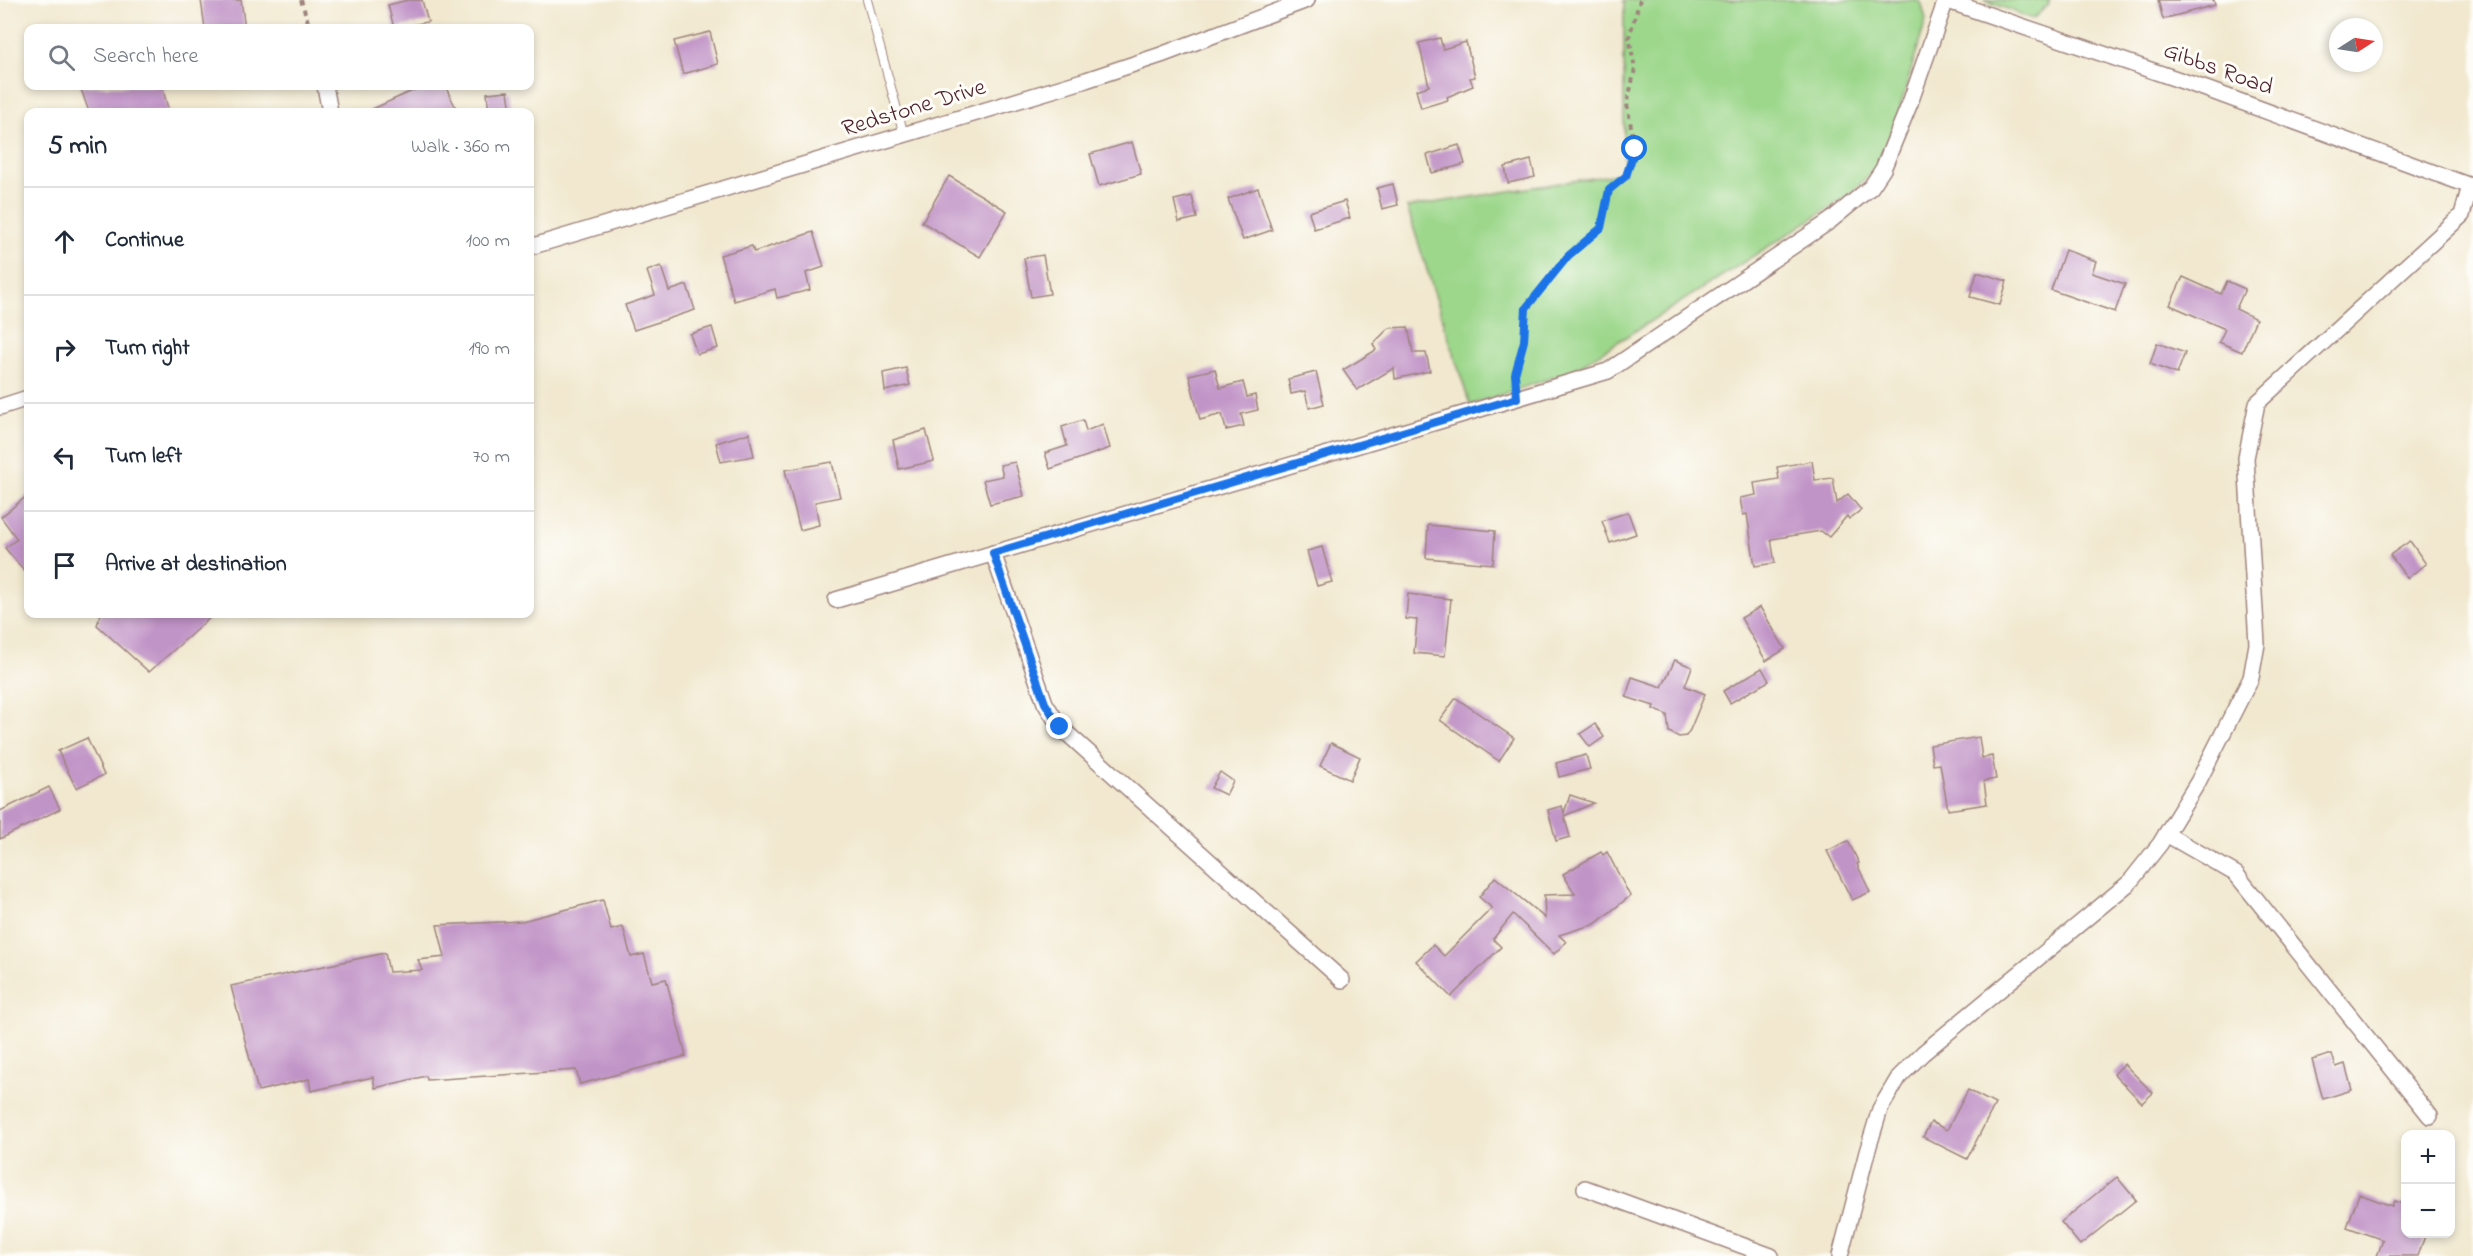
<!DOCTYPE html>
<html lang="en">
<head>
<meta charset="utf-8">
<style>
  body { margin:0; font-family:"Indie Flower",sans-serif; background:#f2f2f3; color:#1f2937 }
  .controls { position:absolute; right:18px; bottom:18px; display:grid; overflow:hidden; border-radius:12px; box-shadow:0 3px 9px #0003 }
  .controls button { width:54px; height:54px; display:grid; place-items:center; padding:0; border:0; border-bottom:2px solid #e0e1e3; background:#fff; color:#1f2937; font:30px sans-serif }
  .compass { position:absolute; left:2329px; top:18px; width:54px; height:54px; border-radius:50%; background:#fff; box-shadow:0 3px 9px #0003; rotate:78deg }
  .stop { position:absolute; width:18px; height:18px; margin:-14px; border:4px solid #1a73e8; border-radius:50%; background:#fff }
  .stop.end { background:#1a73e8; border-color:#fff; box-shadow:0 2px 6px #0008 }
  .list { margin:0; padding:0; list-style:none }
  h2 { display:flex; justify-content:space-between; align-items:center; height:78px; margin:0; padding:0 24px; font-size:26px }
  h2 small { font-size:20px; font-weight:400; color:#747a83 }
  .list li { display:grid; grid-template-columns:39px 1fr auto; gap:18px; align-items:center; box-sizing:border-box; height:108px; padding:0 24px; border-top:2px solid #e0e1e3 }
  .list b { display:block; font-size:22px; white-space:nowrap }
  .list em { font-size:20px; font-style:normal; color:#747a83 }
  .icon { flex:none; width:33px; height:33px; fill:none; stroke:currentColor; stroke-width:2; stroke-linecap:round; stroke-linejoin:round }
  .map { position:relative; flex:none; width:2473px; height:1256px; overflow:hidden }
  .search { position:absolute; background:#fff; box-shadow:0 3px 9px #0003; left:24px; top:24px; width:510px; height:66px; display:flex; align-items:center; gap:15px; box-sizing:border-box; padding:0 21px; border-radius:12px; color:#747a83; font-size:22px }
  .panel { position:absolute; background:#fff; box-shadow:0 3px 9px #0003; left:24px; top:108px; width:510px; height:510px; border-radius:12px }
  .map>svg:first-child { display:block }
</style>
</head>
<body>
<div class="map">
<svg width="2473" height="1256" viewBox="0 0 2473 1256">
  <rect width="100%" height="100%" fill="#fdfcf7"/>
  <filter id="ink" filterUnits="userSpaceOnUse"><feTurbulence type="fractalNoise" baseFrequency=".0167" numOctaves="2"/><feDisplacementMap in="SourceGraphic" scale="12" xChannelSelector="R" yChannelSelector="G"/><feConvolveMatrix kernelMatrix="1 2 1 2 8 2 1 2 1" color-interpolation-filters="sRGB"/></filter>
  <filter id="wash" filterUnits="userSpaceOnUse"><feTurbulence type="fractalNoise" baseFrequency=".008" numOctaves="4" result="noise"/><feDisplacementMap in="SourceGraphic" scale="24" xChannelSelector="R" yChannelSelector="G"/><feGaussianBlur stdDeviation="1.35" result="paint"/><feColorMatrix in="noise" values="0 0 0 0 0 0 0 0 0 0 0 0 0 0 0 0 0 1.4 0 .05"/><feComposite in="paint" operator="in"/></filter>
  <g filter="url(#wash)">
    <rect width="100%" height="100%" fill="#f1e8cf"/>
    <g fill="#9cd78b" stroke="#737b5b" stroke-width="1.5">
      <polygon points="1624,0 1914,0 1921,2 1926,20 1896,121 1875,169 1848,196 1572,371 1470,405 1407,207 1624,173"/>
      <polygon points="1984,0 2049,0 2048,5 2033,19"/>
    </g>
    <g id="blocks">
      <g fill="#c194c7">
        <polygon points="201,0 241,0 245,28 205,28"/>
        <polygon points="408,0 422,0 428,22 394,28 388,5"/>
        <polygon points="2158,0 2214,0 2215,5 2163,19"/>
        <polygon points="710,32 718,64 683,74 674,41"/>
        <polygon points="1440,38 1443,49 1466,42 1475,77 1470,78 1473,86 1447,97 1448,100 1421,108 1416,90 1429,86 1419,43"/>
        <polygon points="80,86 162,86 169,112 89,112"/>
        <polygon points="423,86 445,86 458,112 366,112"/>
        <polygon points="508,91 511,112 489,112 487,93"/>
        <polygon points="1132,142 1141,174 1099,186 1090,154"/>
        <polygon points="1459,145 1465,164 1432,173 1427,155"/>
        <polygon points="1531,160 1535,177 1508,183 1505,167"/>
        <polygon points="949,176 1007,211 980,257 922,222"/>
        <polygon points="1393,184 1398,205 1382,209 1377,188"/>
        <polygon points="1258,188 1272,230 1243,240 1228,199"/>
        <polygon points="1192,196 1197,218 1179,222 1174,200"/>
        <polygon points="1345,201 1350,218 1314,229 1309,212"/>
        <polygon points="813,232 824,267 806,273 810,290 777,298 775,289 734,301 720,255 752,246 754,252"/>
        <polygon points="2065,250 2096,261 2092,273 2125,284 2115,312 2051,290"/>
        <polygon points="1043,255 1050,294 1031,297 1024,258"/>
        <polygon points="661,266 669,291 687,285 695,310 634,330 625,305 655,295 647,271"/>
        <polygon points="1977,272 2007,281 2000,305 1970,297"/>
        <polygon points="2183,277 2221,294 2227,281 2245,289 2236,309 2256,319 2242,352 2219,342 2225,329 2170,305"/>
        <polygon points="712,327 718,348 697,354 690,334"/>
        <polygon points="1408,327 1413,353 1426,353 1430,371 1395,379 1394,368 1357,390 1343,370 1376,350 1373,344 1389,328"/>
        <polygon points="2157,343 2185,353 2177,374 2150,364"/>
        <polygon points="906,368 910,385 885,391 883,373"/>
        <polygon points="1215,369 1220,388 1243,382 1247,397 1255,395 1258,410 1241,414 1244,426 1226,430 1222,414 1200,420 1189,375"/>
        <polygon points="1316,372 1324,404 1309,408 1305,391 1291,394 1288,379"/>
        <polygon points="1083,420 1086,431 1103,424 1110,448 1050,469 1045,453 1067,446 1062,427"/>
        <polygon points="926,430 934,461 899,469 893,440"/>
        <polygon points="749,433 754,456 721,462 716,443"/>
        <polygon points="1812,461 1815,480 1833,478 1837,503 1848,494 1861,510 1849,519 1847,516 1829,537 1821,531 1771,539 1775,563 1755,566 1747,514 1743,515 1740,498 1756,495 1754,483 1779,479 1777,467"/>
        <polygon points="832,462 840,497 815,502 819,525 800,530 785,470"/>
        <polygon points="1015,462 1024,496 990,504 983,480 1003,476 1000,465"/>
        <polygon points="28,495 28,575 5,548 17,539 1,517"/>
        <polygon points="1628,512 1636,534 1610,543 1602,521"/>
        <polygon points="1428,525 1495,531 1493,564 1426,558"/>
        <polygon points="2410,541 2426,564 2407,578 2390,555"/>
        <polygon points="1322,547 1332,582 1317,586 1307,551"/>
        <polygon points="1408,594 1451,599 1445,656 1414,653 1417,620 1406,619"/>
        <polygon points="1760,607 1785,649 1766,661 1741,618"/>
        <polygon points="101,614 214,614 149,672 97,625"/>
        <polygon points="1675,660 1692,667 1685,686 1705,694 1690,730 1686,736 1679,737 1669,732 1667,715 1653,709 1654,706 1626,697 1632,677 1662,687"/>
        <polygon points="1762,668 1769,681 1730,703 1723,691"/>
        <polygon points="1456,698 1514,738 1499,761 1440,720"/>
        <polygon points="1595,724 1604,737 1590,747 1580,734"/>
        <polygon points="1979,737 1982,758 1992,756 1996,779 1984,781 1987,804 1948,810 1940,764 1933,765 1930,745"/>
        <polygon points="87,738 104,775 76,788 58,751"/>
        <polygon points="1331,743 1360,757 1350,780 1320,766"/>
        <polygon points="1586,755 1590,769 1559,777 1556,763"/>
        <polygon points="1220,772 1233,781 1226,795 1211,788"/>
        <polygon points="49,787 60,809 0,839 0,811"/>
        <polygon points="1570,795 1594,803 1564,816 1570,837 1556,841 1548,810 1562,806 1564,813"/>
        <polygon points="1848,841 1859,863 1857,864 1870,892 1852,900 1827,851"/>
        <polygon points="1601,852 1603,855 1607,852 1630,896 1595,924 1559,935 1566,942 1554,954 1513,914 1493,939 1501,947 1451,997 1416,961 1433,945 1444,956 1492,908 1479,897 1495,877 1545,918 1544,895 1575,894 1563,874"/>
        <polygon points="603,900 611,930 623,927 631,957 644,954 652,982 666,979 686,1056 580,1084 576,1070 427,1080 426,1076 375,1088 373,1077 311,1091 309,1079 258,1091 231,986 385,953 389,972 422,970 418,960 445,957 437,925 522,921"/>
        <polygon points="2332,1054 2336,1067 2345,1064 2352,1090 2323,1099 2312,1060"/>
        <polygon points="2124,1064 2153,1093 2142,1103 2114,1074"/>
        <polygon points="1968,1090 1995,1104 1967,1159 1923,1137 1931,1122 1947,1130"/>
        <polygon points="2117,1177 2136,1200 2080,1245 2061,1222"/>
        <polygon points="2359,1194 2392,1206 2394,1201 2406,1205 2406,1233 2426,1233 2418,1256 2377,1256 2383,1240 2347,1227"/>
      </g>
    </g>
  </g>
  <g filter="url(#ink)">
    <use href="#blocks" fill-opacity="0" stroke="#9e847d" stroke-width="1.5"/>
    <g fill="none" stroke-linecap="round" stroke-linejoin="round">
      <defs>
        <polyline id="service" points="867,0 904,135"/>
        <g id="minor">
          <polyline points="1945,0 2206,89 2473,187"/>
          <polyline points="325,86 330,112"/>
          <polyline points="530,247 1086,80 1161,55 1307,0"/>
          <polyline points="0,407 28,398"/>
          <polyline points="993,553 1045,703 1060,727 1342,980"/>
          <polyline points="836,600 1608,371 1830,221 1871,187 1883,169 1910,103 1946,0"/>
          <polyline points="2166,834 2236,874 2430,1116"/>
          <polyline points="1585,1188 1771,1256"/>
          <polyline points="1840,1256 1867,1152 1880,1109 1899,1077 1923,1053 2129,883 2160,844 2198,782 2251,678 2257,644 2246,458 2257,403 2462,215 2470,186"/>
        </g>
      </defs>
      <use href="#service" stroke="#9e847d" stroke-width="10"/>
      <use href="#minor" stroke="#9e847d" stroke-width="18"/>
      <g stroke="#9e847d" stroke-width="4" stroke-dasharray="4.5 4.5" stroke-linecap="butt">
        <polyline points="301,0 310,28"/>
        <polyline points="1516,382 1515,374 1524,341 1526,308 1568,256 1601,228 1609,191 1626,176 1635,149 1627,104 1635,69 1629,37 1640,0"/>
      </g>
      <use href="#service" stroke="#fff" stroke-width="8"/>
      <use href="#minor" stroke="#fff" stroke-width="15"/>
    </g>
  </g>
  <g fill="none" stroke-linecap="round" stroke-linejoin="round" filter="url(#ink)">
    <polyline stroke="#1a73e8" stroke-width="8" points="1060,727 1045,703 993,553 1517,398 1515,374 1524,341 1526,308 1568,256 1601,228 1609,190 1626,176 1635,149"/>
  </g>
  <g text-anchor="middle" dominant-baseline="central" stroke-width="6" stroke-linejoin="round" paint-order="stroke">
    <g font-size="24" fill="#4a1f2b" stroke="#fdfcf7">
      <text transform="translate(2218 70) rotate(20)">Gibbs Road</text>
      <text transform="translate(914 109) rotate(-17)">Redstone Drive</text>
    </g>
  </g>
</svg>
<div class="controls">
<button>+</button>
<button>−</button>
</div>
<svg class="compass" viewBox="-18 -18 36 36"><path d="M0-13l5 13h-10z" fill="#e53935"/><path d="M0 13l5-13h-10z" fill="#747a83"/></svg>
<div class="stop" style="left:1635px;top:149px"></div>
<div class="stop end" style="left:1060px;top:727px"></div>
<div class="search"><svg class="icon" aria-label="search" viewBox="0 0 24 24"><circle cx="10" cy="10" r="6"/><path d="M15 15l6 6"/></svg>Search here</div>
<section class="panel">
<h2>5 min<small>Walk · 360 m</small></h2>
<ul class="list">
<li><svg class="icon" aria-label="ahead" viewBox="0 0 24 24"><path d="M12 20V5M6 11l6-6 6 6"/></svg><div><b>Continue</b></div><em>100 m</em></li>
<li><svg class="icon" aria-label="right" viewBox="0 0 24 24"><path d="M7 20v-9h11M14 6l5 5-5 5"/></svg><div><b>Turn right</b></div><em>190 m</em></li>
<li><svg class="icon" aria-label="left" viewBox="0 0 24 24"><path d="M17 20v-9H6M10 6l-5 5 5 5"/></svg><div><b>Turn left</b></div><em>70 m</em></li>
<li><svg class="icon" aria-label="arrive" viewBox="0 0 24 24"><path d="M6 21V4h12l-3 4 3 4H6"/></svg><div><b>Arrive at destination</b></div></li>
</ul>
</section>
</div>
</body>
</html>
